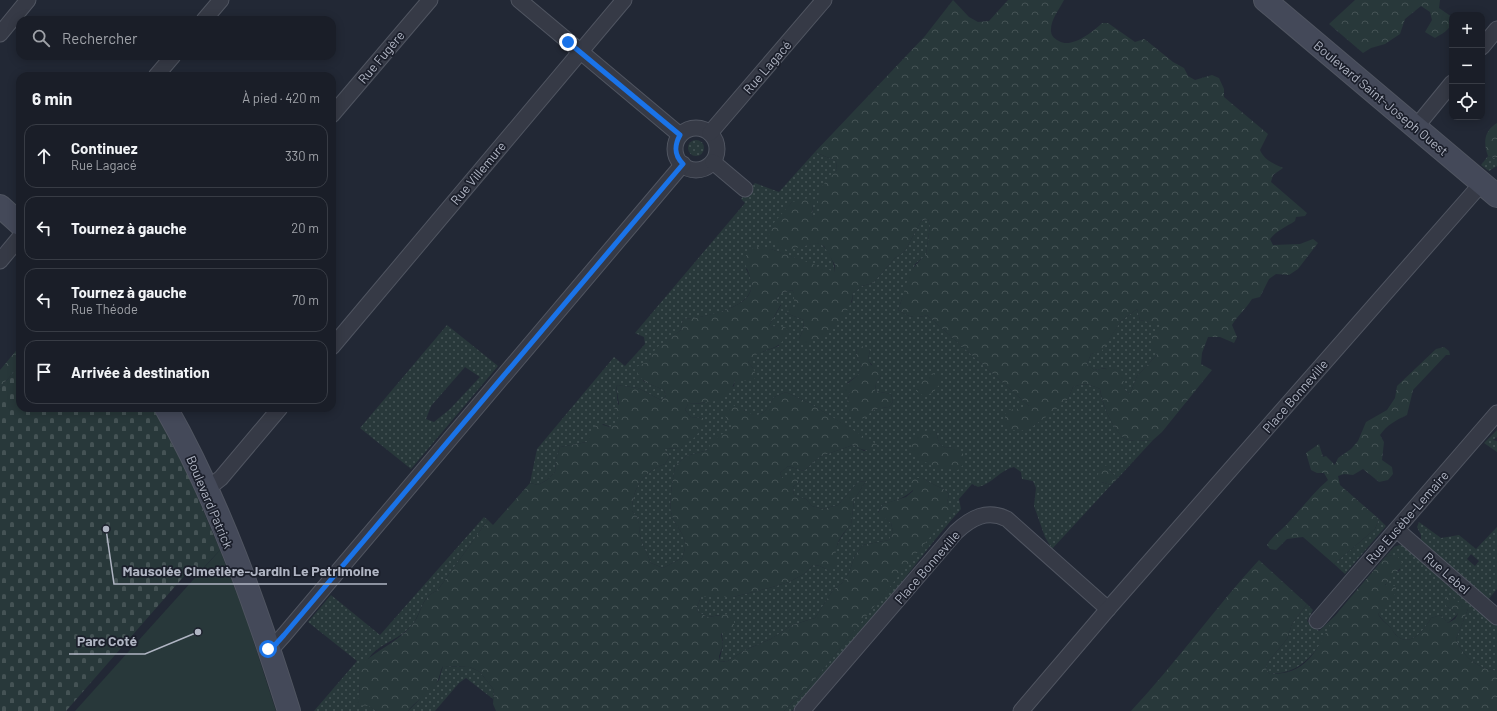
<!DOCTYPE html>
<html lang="fr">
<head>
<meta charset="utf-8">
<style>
  body { margin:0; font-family:Barlow,sans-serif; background:#272b34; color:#f1f3f6 }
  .controls { position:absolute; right:12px; top:12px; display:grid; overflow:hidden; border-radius:8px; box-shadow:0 2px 10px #0003 }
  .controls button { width:36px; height:36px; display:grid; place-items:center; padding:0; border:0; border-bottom:1px solid #383c45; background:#1a1e28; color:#f1f3f6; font:20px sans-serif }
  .stop { position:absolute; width:12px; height:12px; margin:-9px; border:3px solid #1a73e8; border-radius:50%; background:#fff }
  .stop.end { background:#1a73e8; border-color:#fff; box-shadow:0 1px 4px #0008 }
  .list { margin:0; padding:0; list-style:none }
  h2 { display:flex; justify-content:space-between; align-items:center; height:52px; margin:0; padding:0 16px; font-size:17px }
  h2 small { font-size:13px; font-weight:400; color:#9fa2a8 }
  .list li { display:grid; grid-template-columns:26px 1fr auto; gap:12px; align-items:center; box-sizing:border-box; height:64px; margin:0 8px 8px; padding:0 8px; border:1px solid #383c45; border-radius:12px }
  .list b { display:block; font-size:15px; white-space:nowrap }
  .list p { margin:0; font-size:13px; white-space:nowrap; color:#9fa2a8 }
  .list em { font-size:13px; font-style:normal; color:#9fa2a8 }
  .icon { flex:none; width:22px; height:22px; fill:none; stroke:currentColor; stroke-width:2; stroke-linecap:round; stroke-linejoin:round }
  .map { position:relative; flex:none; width:1497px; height:711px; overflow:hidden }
  .search { position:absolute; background:#1a1e28; box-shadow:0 2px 10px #0003; left:16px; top:16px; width:320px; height:44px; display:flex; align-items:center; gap:10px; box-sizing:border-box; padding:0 14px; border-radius:12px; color:#9fa2a8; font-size:15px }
  .panel { position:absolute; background:#1a1e28; box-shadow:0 2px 10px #0003; left:16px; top:72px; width:320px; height:340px; border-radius:12px }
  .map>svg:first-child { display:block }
</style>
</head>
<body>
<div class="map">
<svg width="1497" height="711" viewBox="0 0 1497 711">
  <defs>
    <pattern id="grass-dots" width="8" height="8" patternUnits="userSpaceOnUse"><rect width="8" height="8" fill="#28383a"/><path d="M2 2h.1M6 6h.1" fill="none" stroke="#455355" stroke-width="1.8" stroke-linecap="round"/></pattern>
    <pattern id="forest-crowns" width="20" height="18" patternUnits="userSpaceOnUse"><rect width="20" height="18" fill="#28383a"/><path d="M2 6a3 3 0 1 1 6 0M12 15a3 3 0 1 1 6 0" fill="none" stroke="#455355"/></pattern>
    <pattern id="cemetery-stones" width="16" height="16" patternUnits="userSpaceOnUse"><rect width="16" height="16" fill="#28383a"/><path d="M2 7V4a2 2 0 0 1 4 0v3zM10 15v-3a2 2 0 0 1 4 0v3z" fill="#455355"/></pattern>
  </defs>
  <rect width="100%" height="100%" fill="#222835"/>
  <g fill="url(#grass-dots)" fill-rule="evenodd">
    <circle cx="696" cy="148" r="8"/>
    <path d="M815 152 836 161 837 170C828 180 817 200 821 214L815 219 812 216 813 204 792 202 784 212 804 246C808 245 813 243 817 243 827 244 835 264 835 273L771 249 746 269C750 276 754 284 750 292 743 310 700 318 683 319L681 330 657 348 649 361 643 381 664 390 666 396 661 400 638 388 616 385 619 415 618 423 611 427 603 424 587 442 560 447 556 459 555 472 547 480 538 485 530 483 537 449 614 357 625 366 645 344 644 337 635 333 745 203 741 199 755 183 779 192Z"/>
    <polygon points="1488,156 1497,159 1497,166 1489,171 1481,165"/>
    <path d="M928 219 930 225 926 255 915 264 898 310C909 317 914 319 927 315L1030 407 1033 426 1068 399 1073 387C1083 383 1090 384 1100 389 1101 402 1115 436 1128 440 1135 442 1146 440 1153 440L1118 478 1110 471 1101 482 1111 485 1052 549 1045 537 1034 506 1036 488 1033 481 1022 479 1021 472 1014 467C1000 470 992 484 978 487L972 484 959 499 961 509C935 538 911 571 886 602 855 639 823 674 792 711H784L812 683 951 510 947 503 949 494C942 486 931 485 923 478 910 496 904 498 883 504L878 512 891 523 893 532 889 540 863 545 855 555 849 573 842 583 833 590 815 618 792 625 771 639 745 650 728 661 719 662 723 645 720 615 708 617 698 612 697 607 701 597H733L769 588 789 582 804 574 813 565 820 566 828 570C834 554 838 537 851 525L854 500 866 481 858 482 838 505 823 509 812 506 806 499 794 495 793 487 800 481 782 478 780 473 788 466 804 471 819 457 853 445 864 451 878 446 811 404 786 392 774 397C767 411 759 422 744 410L732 427 708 450 686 456 675 466C673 479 669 500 671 512 675 531 692 534 682 558L663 568 651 563C644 547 638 537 639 519L632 511C632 488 644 471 665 464L670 456 664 449 681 448 687 442 702 418 691 417 685 410 688 404 704 403 734 386 735 379 753 368 748 362 753 355 779 346 777 327 769 326 781 305 776 300 779 294 792 290 802 305 786 313 804 320 803 330 799 339 852 302 853 293 862 286 873 283 895 258 905 251 921 221ZM857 348 870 350 868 360 881 376 876 383 875 391 891 394 893 402 889 407 879 408 870 412 847 403 850 392 847 383 857 376 862 367 856 356ZM936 432 939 443 945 448 955 447 911 454Z"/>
    <polygon points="1137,309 1140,320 1161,324 1157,355 1137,376 1130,394 1125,390 1122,378 1106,368 1094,370 1087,364 1091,354 1101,351 1121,321"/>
    <path d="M447 325 498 366 411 469 360 428ZM465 367 480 377 450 409 434 422 426 419 431 406Z"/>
    <polygon points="1497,430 1497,437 1493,440 1497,441 1497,452 1484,443"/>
    <path d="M484 517 488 520 437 591C421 596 422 613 412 625 400 639 382 643 372 654 361 666 359 683 359 698L376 711H314L357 661 308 622 331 595 380 635Z"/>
    <polygon points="1379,519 1386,526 1345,574 1334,564 1375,529"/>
    <path d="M1419 522 1441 538 1459 535 1476 549 1497 527V589L1487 601 1421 543V535L1417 527ZM1471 554 1479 561 1475 566 1467 559Z"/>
    <path d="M1399 545 1406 546 1497 626V671C1477 668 1464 658 1456 639L1468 609 1446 606 1458 614 1448 623 1441 615 1431 618C1425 629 1411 648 1397 636 1395 634 1393 631 1391 628 1386 623 1382 620 1378 614 1387 605 1381 594 1386 584 1389 577 1395 574 1400 570L1392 555 1385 557 1394 547Z"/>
    <path d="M1307 604 1313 610 1307 621 1319 631 1338 613C1323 641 1308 674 1270 674L1266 669 1267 663 1287 639 1292 624Z"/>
    <polygon points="443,666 470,667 480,672 494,690 493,699 466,678 459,683 435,711 408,711 439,680"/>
  </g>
  <g fill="url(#forest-crowns)" fill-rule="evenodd">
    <path d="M953 0 969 17 978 22 989 21 1008 0H1064C1059 10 1050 20 1051 32 1052 37 1055 39 1059 41 1071 49 1093 32 1102 23H1108L1135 42 1144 39 1147 41 1173 62 1184 68 1188 76 1195 80 1212 75 1219 78 1224 89V97L1268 134 1260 150C1264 160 1274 164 1283 168L1273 175 1271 182 1307 213 1305 216 1296 217 1295 221C1286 227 1277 230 1270 239L1273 245 1300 244 1313 239 1318 243 1298 269 1289 275 1276 274 1269 279 1260 297 1252 299C1246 309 1237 316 1232 325L1237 337 1234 343 1220 337H1208L1202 353 1201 364 1212 370 1162 432 1153 440C1146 440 1135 442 1128 440 1114 435 1102 403 1100 389 1090 384 1083 383 1073 387L1068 399 1049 415 1033 426 1021 431 1011 430 1005 423V414L1008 410 1030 407 927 315C914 319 909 317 898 310 908 286 904 273 926 255L930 225 928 219 921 221 905 251 895 258 873 283 862 286 853 293C851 317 823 341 800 345L799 339 803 330 804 320 786 313 790 308 801 305 794 301V293L792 290 779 294 776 300 781 304 769 326 785 327 788 331C780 355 761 345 748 362L753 368 757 377 751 381 735 380C729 404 709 402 688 404L685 410 691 417 703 418 706 423 695 437 681 448 664 449 670 456 665 464C644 471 632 488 632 511L639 519C638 537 644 547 651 563L663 568 682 558C692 534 675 531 671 512 669 500 673 479 675 466L686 456 708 450 712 441 732 427 723 413 733 405C755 415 760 424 774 397L786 392 811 404 879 446C868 453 862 450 853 445L819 457 804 471 788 466 780 473 782 478 790 475 800 481 793 487 794 495 806 499 812 506 823 509 838 505 858 482 866 481 854 500 851 525C837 538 834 549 836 567L828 570 820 566 813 565 804 574 789 582 769 588 733 597H701L697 607 698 612 708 617 729 614 734 621V628L721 634 723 645 719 656 720 662 728 661 745 650 771 639 792 625 815 618 833 590 842 583 849 573 855 555 863 545 889 540 893 532 891 523 878 513 883 504 906 497 913 491 910 482 916 478H923C931 485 942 486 949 494L947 503 952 510 812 683 784 711H496L493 704 494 690 480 672 470 667 443 666C439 673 440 680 434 686 427 696 415 701 408 711H376L369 706 355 705 359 698 360 666C376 650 398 642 412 625 422 614 421 596 437 591L488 520 493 525 530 483 538 485 547 480 555 472 556 459 560 447 587 442 596 423 610 427 617 423 619 415 614 409 619 404 616 385 638 388 661 400 666 396 664 390C651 384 638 382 636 367L649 361 656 348 681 330 683 319C699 318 749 309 751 289 753 278 746 270 744 259L748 252 755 247 771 249 835 272V265L824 246 817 243 787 250 772 242 769 234 771 226 792 202 809 198 813 204 812 216 815 218 820 214C814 188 822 187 837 170L836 161 815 152 925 36ZM1137 309 1140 320 1161 325 1152 337V349L1157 355 1137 376 1130 394 1125 390 1122 371 1115 367 1094 370 1087 364 1091 354 1101 352 1121 321Z"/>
    <path d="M1355 0H1440L1439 8 1452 17C1452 29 1445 32 1435 38L1425 32 1432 20 1430 12 1421 6 1405 19 1400 34 1385 44 1371 48 1363 53 1329 24Z"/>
    <path d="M1497 123V159L1488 156C1483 142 1484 131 1497 123Z"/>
    <polygon points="20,346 20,365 0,388 0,370"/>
    <path d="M864 346 870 350 868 359 871 365C878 366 880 369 881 376L876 383 875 391 891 394 893 402 889 407C881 408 872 408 867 417L857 420 848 413 847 403 850 392H842V388L857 376 862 367 856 356 857 348Z"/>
    <path d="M1444 347 1449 351 1450 355H1446L1413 390 1407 415C1396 420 1387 425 1380 435L1384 442 1382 460 1392 467 1393 474 1388 480 1379 482 1363 469 1353 475 1344 474 1338 476 1340 485 1379 519 1375 529 1334 564 1303 537 1287 539 1276 550 1270 549 1267 545C1273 535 1281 531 1288 523 1302 508 1313 493 1328 480L1324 473H1317L1311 470 1306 453 1319 444 1323 457 1326 456 1335 465 1338 458 1351 449 1358 441 1366 422 1387 410 1395 398 1397 386 1436 349Z"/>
    <polygon points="931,373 940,377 941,383 932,393 924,396 916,391 917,384"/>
    <polygon points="928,430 936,432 939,443 945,448 955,447 963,453 964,464 958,470 936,468 911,454 911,437"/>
    <polygon points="1107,465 1110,471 1118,478 1111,485 1101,482 1098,476 1099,469"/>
    <path d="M1392 555 1398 557 1402 563C1399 573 1391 577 1385 585L1396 586V593L1378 614C1381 620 1386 623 1391 628 1393 630 1394 634 1397 636 1411 648 1425 629 1431 618L1441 615 1448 623 1455 619 1458 614 1446 606V599L1449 595 1468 609 1456 639C1464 658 1477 668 1497 671V711H1131C1176 663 1214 609 1259 560L1307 604 1292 624 1287 639 1267 663 1266 669 1270 674C1315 675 1319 638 1339 611 1354 593 1370 575 1385 557Z"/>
  </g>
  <polygon fill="url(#cemetery-stones)" points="20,365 20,408 153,408 188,475 220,550 194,578 185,575 66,711 0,711 0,388"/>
  <polygon fill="#28383a" points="220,550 245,615 276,711 75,711"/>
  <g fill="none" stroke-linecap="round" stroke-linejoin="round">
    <defs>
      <g id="street">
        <polyline points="519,0 680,135"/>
        <polyline points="204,20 221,0"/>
        <polyline points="0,34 28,0"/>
        <polyline points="1482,47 1497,29"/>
        <polyline points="156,76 173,56"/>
        <polyline points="332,115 430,0"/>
        <polyline points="1416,127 1452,83"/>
        <circle cx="696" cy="149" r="21"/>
        <polyline points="710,133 824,0"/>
        <polyline points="713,162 745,189"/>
        <polyline points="0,261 20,237"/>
        <polyline points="332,347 624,0"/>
        <polyline points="207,489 221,478 280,408"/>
        <polyline points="1397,530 1497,617"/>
        <polyline points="1317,621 1497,413"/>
        <polyline points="268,649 275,645 284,635 683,164"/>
        <path d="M802 711 956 532C971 518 987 509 1007 519L1108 609"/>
        <polyline points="1021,711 1108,609 1482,183"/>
      </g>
      <g id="secondary">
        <polyline points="1265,0 1497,196"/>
        <polyline points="0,206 20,224"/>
        <path d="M166 408C219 501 257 609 289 711"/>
      </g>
    </defs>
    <use href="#street" stroke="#505561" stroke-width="17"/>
    <use href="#secondary" stroke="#505561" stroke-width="24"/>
    <use href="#street" stroke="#363a46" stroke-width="15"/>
    <use href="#secondary" stroke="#444959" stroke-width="22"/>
  </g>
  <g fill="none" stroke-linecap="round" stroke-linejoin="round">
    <path stroke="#1a73e8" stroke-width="5" d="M268 649 275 645 284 635 683 164C674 155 674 146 680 135L568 42"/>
  </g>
  <g text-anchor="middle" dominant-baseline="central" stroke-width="3.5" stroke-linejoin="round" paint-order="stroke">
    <g font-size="13" fill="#b0b5c3" stroke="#1b1f2b">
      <text transform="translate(381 57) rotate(-50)">Rue Fugère</text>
      <text transform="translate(767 67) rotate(-49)">Rue Lagacé</text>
      <text transform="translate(1381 98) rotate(40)">Boulevard Saint-Joseph Ouest</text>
      <text transform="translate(478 173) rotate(-50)">Rue Villemure</text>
      <text transform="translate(1295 396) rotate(-49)">Place Bonneville</text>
      <text transform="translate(210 502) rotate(67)">Boulevard Patrick</text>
      <text transform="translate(1407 517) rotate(-49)">Rue Eusèbe-Lemaire</text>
      <text transform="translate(927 567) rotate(-49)">Place Bonneville</text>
      <text transform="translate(1447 573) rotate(41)">Rue Lebel</text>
    </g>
  </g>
  <path fill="none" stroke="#b0b5c3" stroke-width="1.5" d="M106 529L114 584H387M198 632L145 654H69"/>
  <g fill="#b0b5c3" stroke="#1b1f2b" stroke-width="1.5">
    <circle cx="106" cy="529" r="4"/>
    <circle cx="198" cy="632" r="4"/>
  </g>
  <g font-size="14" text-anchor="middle" font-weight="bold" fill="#b0b5c3" stroke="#1b1f2b" stroke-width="3.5" stroke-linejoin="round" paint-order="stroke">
    <text x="251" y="576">Mausolée Cimetière-Jardin Le Patrimoine</text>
    <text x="107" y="646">Parc Coté</text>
  </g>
</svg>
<div class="controls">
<button>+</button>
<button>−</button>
<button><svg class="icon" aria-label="locate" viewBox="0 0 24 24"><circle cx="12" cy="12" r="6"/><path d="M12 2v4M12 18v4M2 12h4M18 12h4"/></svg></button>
</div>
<div class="stop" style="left:268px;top:649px"></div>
<div class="stop end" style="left:568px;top:42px"></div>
<div class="search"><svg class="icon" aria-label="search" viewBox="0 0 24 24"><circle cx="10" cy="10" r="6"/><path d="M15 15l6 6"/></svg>Rechercher</div>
<section class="panel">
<h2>6 min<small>À pied · 420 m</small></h2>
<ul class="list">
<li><svg class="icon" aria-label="ahead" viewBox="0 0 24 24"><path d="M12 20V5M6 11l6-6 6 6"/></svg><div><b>Continuez</b><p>Rue Lagacé</p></div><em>330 m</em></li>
<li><svg class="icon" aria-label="left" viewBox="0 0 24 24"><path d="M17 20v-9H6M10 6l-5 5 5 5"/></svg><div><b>Tournez à gauche</b></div><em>20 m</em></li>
<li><svg class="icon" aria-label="left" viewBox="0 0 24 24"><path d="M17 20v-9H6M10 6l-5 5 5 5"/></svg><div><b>Tournez à gauche</b><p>Rue Théode</p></div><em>70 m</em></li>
<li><svg class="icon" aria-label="arrive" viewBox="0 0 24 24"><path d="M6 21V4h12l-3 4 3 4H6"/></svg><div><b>Arrivée à destination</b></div></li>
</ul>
</section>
</div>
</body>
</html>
